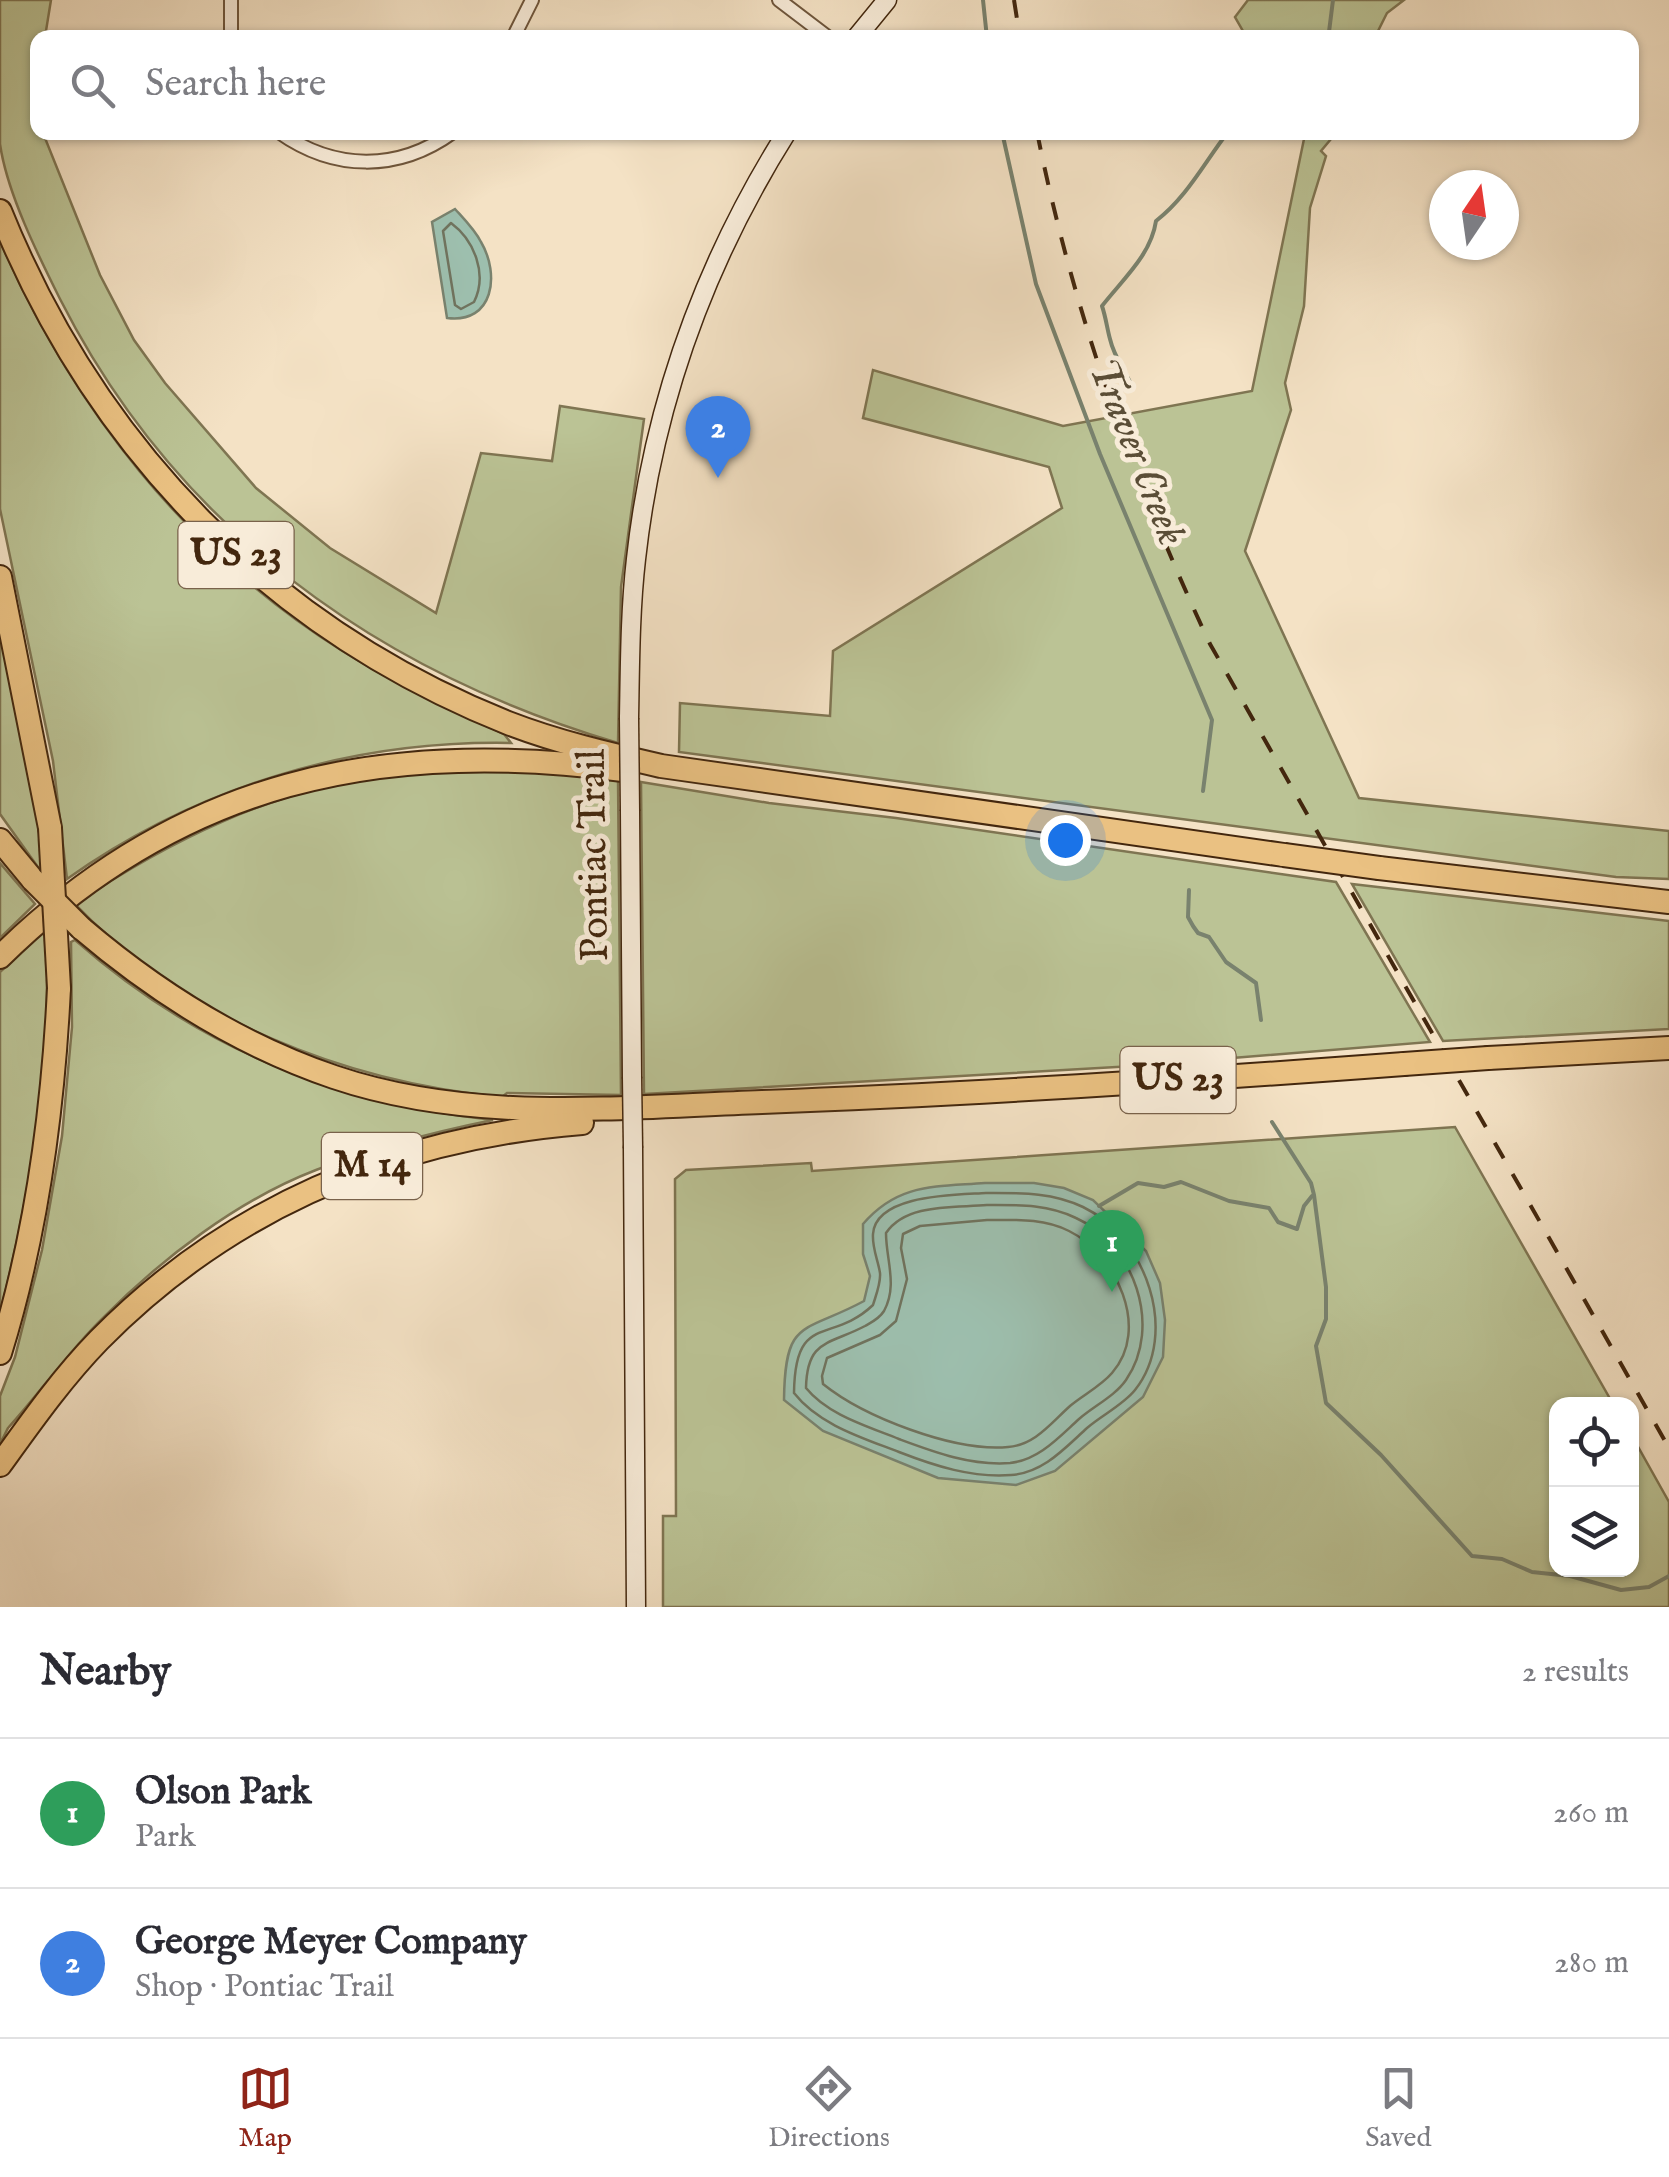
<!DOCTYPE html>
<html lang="en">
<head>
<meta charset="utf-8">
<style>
  body { margin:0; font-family:"IM FELL English",serif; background:#f7f7f7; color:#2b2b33 }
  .controls { position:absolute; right:30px; bottom:30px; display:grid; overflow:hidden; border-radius:20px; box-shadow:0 2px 8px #0004 }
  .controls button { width:90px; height:90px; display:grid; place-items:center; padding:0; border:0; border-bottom:2px solid #e1e1e2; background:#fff; color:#2b2b33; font:50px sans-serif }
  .compass { position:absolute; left:1429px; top:170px; width:90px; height:90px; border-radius:50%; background:#fff; box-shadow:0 2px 8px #0004; rotate:13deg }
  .you { position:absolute; left:1065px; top:840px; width:35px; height:35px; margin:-25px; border:8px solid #fff; border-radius:50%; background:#1a73e8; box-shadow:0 0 0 15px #1a73e833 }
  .badge { display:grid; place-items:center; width:65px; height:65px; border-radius:50%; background:#8f2418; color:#fff; font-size:32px; font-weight:700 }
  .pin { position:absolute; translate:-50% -82px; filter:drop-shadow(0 2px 5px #0008) }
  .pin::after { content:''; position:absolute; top:52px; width:35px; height:30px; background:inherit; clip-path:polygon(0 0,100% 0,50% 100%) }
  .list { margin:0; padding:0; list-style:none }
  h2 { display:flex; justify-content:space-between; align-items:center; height:130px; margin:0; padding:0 40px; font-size:42px }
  h2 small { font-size:32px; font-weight:400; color:#7c7c81 }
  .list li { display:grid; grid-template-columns:65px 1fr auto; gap:30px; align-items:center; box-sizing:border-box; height:150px; padding:0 40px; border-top:2px solid #e1e1e2 }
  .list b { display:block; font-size:38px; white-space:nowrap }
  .list p { margin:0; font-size:32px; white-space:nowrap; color:#7c7c81 }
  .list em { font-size:32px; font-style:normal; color:#7c7c81 }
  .icon { flex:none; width:55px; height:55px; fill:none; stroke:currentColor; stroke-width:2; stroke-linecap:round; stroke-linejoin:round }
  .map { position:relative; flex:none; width:1669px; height:1607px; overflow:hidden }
  .search { position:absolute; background:#fff; box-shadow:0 2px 8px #0004; left:30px; right:30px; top:30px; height:110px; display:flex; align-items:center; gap:25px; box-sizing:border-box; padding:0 35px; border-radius:20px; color:#7c7c81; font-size:38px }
  .sheet { height:430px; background:#fff }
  nav { display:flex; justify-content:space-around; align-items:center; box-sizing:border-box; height:140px; border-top:2px solid #e1e1e2; background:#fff; font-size:28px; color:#7c7c81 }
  nav a { display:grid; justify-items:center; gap:5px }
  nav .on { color:#8f2418 }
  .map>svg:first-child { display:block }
</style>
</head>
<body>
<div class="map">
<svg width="1669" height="1607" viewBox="0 0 1669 1607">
  <rect width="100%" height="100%" fill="#f4e2c5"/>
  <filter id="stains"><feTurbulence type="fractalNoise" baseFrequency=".002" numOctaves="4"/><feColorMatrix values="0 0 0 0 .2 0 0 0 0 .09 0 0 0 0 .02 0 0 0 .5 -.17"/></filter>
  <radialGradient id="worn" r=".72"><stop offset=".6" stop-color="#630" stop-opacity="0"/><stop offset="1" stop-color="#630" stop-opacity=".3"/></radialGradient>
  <g fill="#bbc395" stroke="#7f7552" stroke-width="2.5">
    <path d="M0 0H51L45 37 38 38 37 79 33 106 37 119 38 132 43 133 100 275 134 340 165 383 256 488 330 548 436 613 481 453 552 461 560 406 644 419 621 587 618 743C376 671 176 528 60 299 38 255 7 193 0 144 0 103 0 43 0 0Z"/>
    <polygon points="1248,0 1404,0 1387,13 1375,37 1247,38 1235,17"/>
    <polygon points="1300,133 1336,133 1321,151 1326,156 1310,208 1304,306 1285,383 1291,410 1245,551 1359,798 1669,831 1669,879 1616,877 679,752 680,703 830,716 833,651 1062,508 1049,467 863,418 873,370 1063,426 1252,391 1304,139"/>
    <path d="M0 241C72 407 187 553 341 650 393 683 448 709 504 734L511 743C351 740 197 787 67 879L53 761 0 509Z"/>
    <polygon points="0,628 39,826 43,868 40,870 0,814"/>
    <path d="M478 768 618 779 621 1095 507 1093 502 1097C345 1082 186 1020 75 904 170 840 270 791 385 775 416 771 447 770 478 768Z"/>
    <polygon points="641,782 769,803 896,818 1336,882 1430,1042 1134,1066 644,1094"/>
    <polygon points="0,863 35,904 0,938"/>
    <polygon points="1352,884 1669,921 1669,1029 1443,1041"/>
    <path d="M46 929C52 1060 32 1187 0 1313V972Z"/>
    <path d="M75 940C198 1048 332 1102 493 1120 434 1132 372 1148 316 1170 238 1200 161 1259 103 1318 68 1352 40 1393 8 1428L0 1444V1396L15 1357 42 1250 62 1136 72 1027 71 942Z"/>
    <polygon points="1455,1127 1613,1404 1556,1404 1556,1570 1632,1570 1632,1436 1669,1502 1669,1607 663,1607 663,1516 676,1516 675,1179 686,1170 811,1163 812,1171"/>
  </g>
  <g fill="#9dbfae" stroke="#79826e" stroke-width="2.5">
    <path d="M455 209C464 219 475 230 481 242 500 274 494 324 447 318L432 222Z"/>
    <path d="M985 1183H1034L1064 1188 1093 1200 1146 1251 1160 1283 1165 1320 1163 1357 1143 1397 1055 1471 1016 1485 938 1478 823 1431 784 1400C785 1317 803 1334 864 1301L870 1276 863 1254V1224C898 1183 935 1187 985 1183Z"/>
  </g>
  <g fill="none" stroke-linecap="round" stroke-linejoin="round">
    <g stroke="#70735e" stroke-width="2.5">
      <path d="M451 223C474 240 488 274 474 302L461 309 455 305 443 231Z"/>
      <path d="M986 1193C1020 1193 1052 1192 1083 1207 1146 1237 1180 1333 1135 1390 1123 1405 1102 1415 1087 1428 1065 1448 1043 1473 1011 1475 972 1478 935 1466 899 1452 863 1438 819 1425 794 1393 795 1311 831 1345 873 1305 876 1295 881 1283 880 1273 878 1260 872 1248 873 1234 876 1194 957 1195 986 1193Z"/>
      <path d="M987 1205C1018 1205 1047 1204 1076 1218 1134 1244 1163 1326 1126 1380 1115 1396 1094 1406 1079 1419 1059 1437 1039 1460 1010 1463 971 1466 934 1452 899 1439 867 1426 828 1415 806 1388 807 1339 829 1345 865 1326 872 1322 879 1319 884 1311 898 1285 886 1260 886 1233 906 1203 954 1208 987 1205Z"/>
      <path d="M987 1220C1015 1220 1043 1218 1069 1231 1116 1254 1151 1329 1112 1373 1101 1386 1083 1395 1070 1406 1051 1423 1035 1445 1008 1447 954 1452 864 1417 823 1384L822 1376 827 1358 880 1335 896 1321 907 1279 901 1248 903 1234 920 1226Z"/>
    </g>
    <g stroke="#79826e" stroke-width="4">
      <polyline points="983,0 987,38"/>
      <polyline points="1324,38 1329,32 1333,0"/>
      <polyline points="1002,132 1036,284 1100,454 1212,720 1203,791"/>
      <path d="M1125 390 1132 386C1125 371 1114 357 1110 339 1107 328 1106 318 1102 306 1123 279 1151 255 1156 221 1187 197 1204 163 1228 132"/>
      <polyline points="1189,890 1188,917 1193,926 1198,933 1209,937 1226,962 1256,983 1261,1020"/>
      <polyline points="1272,1122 1311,1183 1314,1195 1326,1287 1326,1319 1316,1346 1326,1403 1381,1455 1472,1556 1502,1559 1532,1572 1570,1576 1621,1590 1649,1587 1669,1576"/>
      <polyline points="1099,1206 1138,1183 1164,1187 1181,1182 1229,1201 1269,1208 1278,1222 1297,1229 1304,1206 1312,1196"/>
    </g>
    <defs>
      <g id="minor">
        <polyline points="779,0 829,38"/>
        <polyline points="231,38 231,0"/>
        <polyline points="513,38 532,0"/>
        <path d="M279 132C334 171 398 172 453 132"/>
      </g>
      <g id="secondary">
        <polyline points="856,38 887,0"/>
        <path d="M629 718C630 665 630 611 636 559 653 406 705 262 787 132"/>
        <polyline points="630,811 632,1077"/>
        <polyline points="633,1148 636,1607"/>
      </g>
      <g id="motorway">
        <path d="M0 211C95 447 270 628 508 723 557 742 609 754 661 766L1284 855"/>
        <polyline points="0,577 50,828"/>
        <polyline points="0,840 33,880"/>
        <polyline points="1379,868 1669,902"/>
        <path d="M81 928C156 992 240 1045 334 1077 473 1124 618 1107 762 1102 976 1094 1190 1080 1404 1064"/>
        <path d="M0 957C179 781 380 738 623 770"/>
        <polyline points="1488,1058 1669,1048"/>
        <path d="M0 1353C37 1234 53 1112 59 988"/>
        <path d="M0 1465C31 1422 62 1378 99 1340 231 1206 396 1138 582 1123"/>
      </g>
    </defs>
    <use href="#minor" stroke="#6f563c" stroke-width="16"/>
    <use href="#secondary" stroke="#43270e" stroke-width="21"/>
    <use href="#motorway" stroke="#43270e" stroke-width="26"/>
    <use href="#minor" stroke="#f8ecd9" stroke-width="12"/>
    <use href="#secondary" stroke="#f8ecd9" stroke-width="18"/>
    <use href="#motorway" stroke="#eac182" stroke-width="22"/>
    <g stroke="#43270e" stroke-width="4" stroke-dasharray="18 18" stroke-linecap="butt">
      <polyline points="1014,0 1020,38"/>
      <path d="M1037 132C1073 311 1133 480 1210 644L1669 1448"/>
    </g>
    <defs>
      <g id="secondary-bridge">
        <polyline points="629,718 630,811"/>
        <polyline points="632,1077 633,1148"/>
      </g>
      <g id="motorway-bridge">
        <polyline points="50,828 59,988"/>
        <polyline points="1284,855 1379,868"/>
        <polyline points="33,880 81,928"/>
        <polyline points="1404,1064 1488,1058"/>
      </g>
    </defs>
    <use href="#secondary-bridge" stroke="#43270e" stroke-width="21" stroke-linecap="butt"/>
    <use href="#motorway-bridge" stroke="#43270e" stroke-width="26" stroke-linecap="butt"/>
    <use href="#secondary-bridge" stroke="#f8ecd9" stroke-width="18"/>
    <use href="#motorway-bridge" stroke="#eac182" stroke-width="22"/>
  </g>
  <g text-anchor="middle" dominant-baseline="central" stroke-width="10" stroke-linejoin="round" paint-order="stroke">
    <g fill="#f8ecd9" stroke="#79624b" stroke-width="2.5">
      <rect x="178.5" y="522" width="115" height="66" rx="8"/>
      <rect x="1120.5" y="1047" width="115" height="66" rx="8"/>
      <rect x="322" y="1133" width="100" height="66" rx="8"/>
    </g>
    <g font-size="38" font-weight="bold" fill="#43270e">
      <text x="236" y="555">US 23</text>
      <text x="1178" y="1080">US 23</text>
      <text x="372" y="1166">M 14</text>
    </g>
    <g font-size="40" fill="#43270e" stroke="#f8ecd9">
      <text transform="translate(595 855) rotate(-91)">Pontiac Trail</text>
    </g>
    <g font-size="42" font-style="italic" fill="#5a4d36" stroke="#f8ecd9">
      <text transform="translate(1136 452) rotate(68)">Traver Creek</text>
    </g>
  </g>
  <rect width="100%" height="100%" filter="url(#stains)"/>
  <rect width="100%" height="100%" fill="url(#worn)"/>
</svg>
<div class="controls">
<button><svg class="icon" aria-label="locate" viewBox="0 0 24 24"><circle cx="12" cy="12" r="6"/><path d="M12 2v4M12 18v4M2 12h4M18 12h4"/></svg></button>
<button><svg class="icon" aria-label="layers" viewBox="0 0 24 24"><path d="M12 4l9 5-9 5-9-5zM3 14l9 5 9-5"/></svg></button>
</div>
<svg class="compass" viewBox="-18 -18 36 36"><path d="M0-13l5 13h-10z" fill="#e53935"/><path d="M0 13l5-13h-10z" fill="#7c7c81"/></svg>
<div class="you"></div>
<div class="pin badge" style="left:1112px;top:1292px;background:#2e9e5b">1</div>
<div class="pin badge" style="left:718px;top:478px;background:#3f7fe0">2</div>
<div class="search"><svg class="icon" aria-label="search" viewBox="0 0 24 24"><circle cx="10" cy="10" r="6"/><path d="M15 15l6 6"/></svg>Search here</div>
</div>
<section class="sheet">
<h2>Nearby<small>2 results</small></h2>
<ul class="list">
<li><span class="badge" style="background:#2e9e5b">1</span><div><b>Olson Park</b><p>Park</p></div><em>260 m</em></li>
<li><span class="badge" style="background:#3f7fe0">2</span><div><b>George Meyer Company</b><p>Shop · Pontiac Trail</p></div><em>280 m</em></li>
</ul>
</section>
<nav>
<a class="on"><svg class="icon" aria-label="map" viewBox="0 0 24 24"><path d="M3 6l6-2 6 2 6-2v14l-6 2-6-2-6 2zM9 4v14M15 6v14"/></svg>Map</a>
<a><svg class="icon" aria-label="directions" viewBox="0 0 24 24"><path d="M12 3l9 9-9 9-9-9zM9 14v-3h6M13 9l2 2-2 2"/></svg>Directions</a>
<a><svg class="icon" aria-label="saved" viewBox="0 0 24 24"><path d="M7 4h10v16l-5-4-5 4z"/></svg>Saved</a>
</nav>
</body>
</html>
